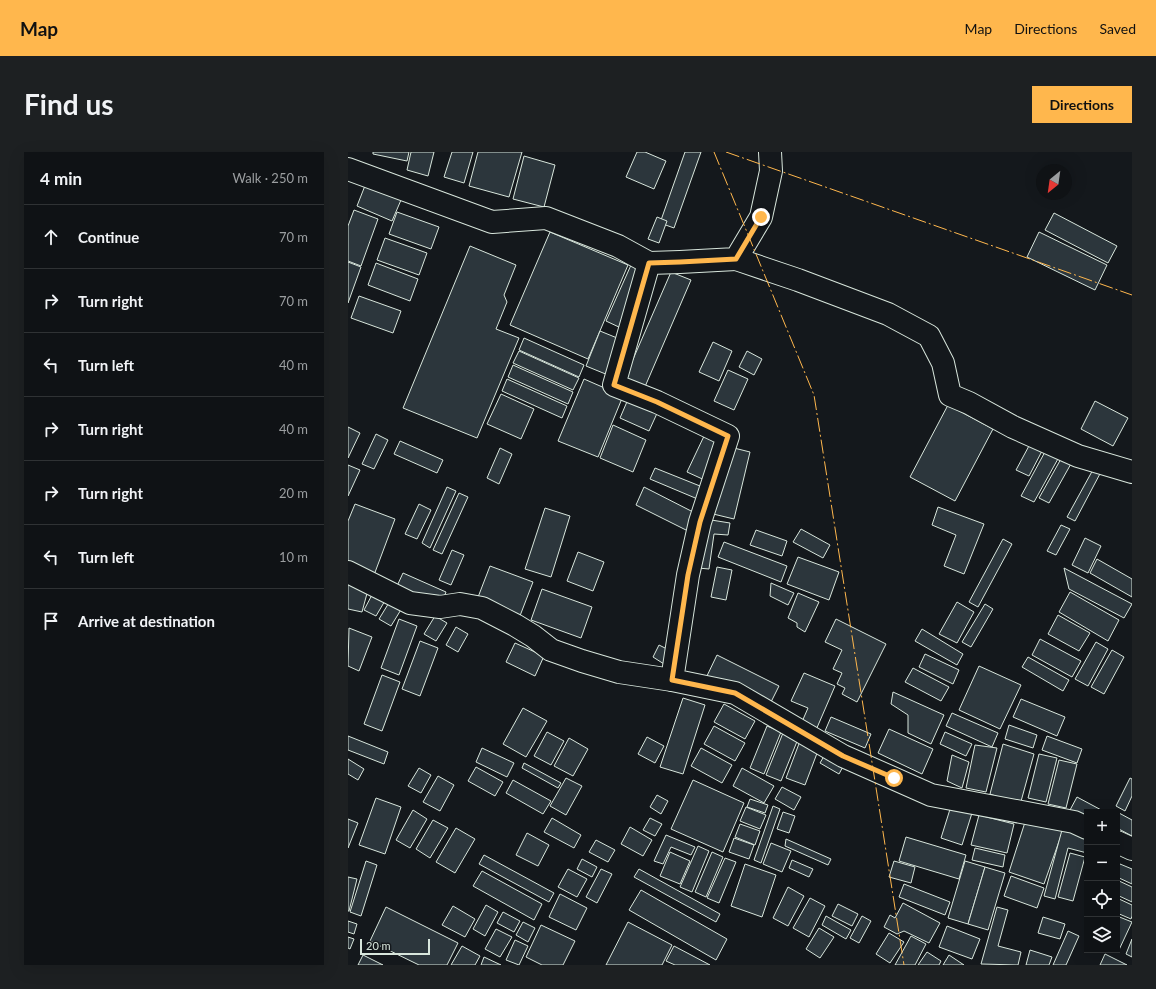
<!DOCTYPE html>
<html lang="en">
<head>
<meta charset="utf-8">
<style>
  body { margin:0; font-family:Lato,sans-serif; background:#1d2022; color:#f1f3f6 }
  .controls { position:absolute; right:12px; bottom:12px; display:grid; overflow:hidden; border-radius:0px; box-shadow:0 4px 16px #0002 }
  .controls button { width:36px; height:36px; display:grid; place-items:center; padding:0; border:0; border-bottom:1px solid #2f3234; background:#0f1215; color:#f1f3f6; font:20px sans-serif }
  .compass { position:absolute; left:688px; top:12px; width:36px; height:36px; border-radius:50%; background:#0f1215; box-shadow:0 4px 16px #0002; rotate:209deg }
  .scale { position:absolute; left:12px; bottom:10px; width:70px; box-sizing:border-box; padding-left:4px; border:2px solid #d8e6dc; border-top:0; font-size:11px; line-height:14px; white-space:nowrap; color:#d8e6dc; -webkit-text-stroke:3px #14181c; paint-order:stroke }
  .stop { position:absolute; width:12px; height:12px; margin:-9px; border:3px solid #ffb74d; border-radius:50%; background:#fff }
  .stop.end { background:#ffb74d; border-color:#fff; box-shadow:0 1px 4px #0008 }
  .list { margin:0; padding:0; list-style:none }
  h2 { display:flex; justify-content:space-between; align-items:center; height:52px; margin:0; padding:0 16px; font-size:17px }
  h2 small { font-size:13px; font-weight:400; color:#9b9ea0 }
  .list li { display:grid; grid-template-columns:26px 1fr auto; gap:12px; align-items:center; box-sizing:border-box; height:64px; padding:0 16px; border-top:1px solid #2f3234 }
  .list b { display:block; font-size:15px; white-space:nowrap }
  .list em { font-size:13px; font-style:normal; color:#9b9ea0 }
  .icon { flex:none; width:22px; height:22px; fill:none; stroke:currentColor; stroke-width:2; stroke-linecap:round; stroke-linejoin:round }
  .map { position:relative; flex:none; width:784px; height:813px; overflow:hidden; border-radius:0px }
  header { display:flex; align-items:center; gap:24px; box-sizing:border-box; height:56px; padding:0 20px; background:#ffb74d; color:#111 }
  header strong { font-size:19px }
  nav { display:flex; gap:22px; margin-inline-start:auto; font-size:14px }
  .intro { display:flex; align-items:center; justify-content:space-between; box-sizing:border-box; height:96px; padding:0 24px }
  h1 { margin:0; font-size:28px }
  .button { padding:10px 18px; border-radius:0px; background:#ffb74d; color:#111; font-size:14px; font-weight:700 }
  main { display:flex; gap:24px; padding:0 24px }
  aside { flex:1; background:#0f1215; border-radius:0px; box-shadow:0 4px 16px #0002 }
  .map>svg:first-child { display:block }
</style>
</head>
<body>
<header>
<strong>Map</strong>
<nav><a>Map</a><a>Directions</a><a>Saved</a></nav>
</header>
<div class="intro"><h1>Find us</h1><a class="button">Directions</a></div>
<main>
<aside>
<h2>4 min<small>Walk · 250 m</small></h2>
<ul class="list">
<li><svg class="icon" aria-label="ahead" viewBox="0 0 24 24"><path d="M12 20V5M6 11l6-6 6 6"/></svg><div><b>Continue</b></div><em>70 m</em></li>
<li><svg class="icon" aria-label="right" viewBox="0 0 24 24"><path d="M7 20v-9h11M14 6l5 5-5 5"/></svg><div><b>Turn right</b></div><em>70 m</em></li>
<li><svg class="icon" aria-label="left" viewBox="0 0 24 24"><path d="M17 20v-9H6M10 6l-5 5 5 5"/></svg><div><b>Turn left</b></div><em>40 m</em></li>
<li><svg class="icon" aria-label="right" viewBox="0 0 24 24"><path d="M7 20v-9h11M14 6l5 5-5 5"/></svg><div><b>Turn right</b></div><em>40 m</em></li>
<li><svg class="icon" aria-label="right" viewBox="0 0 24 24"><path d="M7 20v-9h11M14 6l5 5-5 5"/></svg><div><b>Turn right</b></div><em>20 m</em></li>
<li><svg class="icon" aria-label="left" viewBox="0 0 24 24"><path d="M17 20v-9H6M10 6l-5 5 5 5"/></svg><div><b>Turn left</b></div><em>10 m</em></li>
<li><svg class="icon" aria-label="arrive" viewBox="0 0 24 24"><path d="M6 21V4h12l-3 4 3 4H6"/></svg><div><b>Arrive at destination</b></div></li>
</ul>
</aside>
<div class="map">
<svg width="784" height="813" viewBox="0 0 784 813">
  <rect width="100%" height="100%" fill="#14181c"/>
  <g fill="#2c363c" stroke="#d8e6dc">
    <polygon points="25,0 61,0 59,9 25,2"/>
    <polygon points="63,0 86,0 80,24 59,18"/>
    <polygon points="104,0 125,0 116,31 96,25"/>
    <polygon points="130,0 174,0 161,45 121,34"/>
    <polygon points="289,0 297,0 318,9 306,37 278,25"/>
    <polygon points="337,0 353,0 326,76 312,71"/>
    <polygon points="176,4 207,13 196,55 165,47"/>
    <polygon points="20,26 56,41 44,69 9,54"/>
    <polygon points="6,58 30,67 13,114 0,109 0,74"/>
    <polygon points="49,60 91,75 83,97 41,82"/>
    <polygon points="706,61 769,94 760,111 697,78"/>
    <polygon points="309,65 319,69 311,91 300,87"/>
    <polygon points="202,80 280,113 240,207 162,173"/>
    <polygon points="691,80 759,113 747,138 679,105"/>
    <polygon points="37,86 79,101 71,123 29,108"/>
    <polygon points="122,94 168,113 156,143 159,150 148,177 171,186 129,286 55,256"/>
    <polygon points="0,110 13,115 0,151"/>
    <polygon points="28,111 70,127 62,149 20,133"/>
    <polygon points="283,113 297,120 273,176 258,169"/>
    <polygon points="323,120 343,128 296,237 276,228"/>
    <polygon points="11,144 53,159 45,181 3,166"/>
    <polygon points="252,179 274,188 260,223 238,214"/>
    <polygon points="176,186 236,213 231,225 171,198"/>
    <polygon points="365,190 384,199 371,229 351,220"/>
    <polygon points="171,199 231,226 225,238 165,211"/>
    <polygon points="399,199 414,207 406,223 391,215"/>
    <polygon points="165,213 225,240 220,252 160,225"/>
    <polygon points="380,218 400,227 386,258 366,249"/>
    <polygon points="159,227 219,254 214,266 154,239"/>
    <polygon points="236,227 275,244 250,305 210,289"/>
    <polygon points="153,242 186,257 173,287 139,272"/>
    <polygon points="281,245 311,257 301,279 272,266"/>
    <polygon points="747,249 780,266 765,294 733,277"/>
    <polygon points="600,253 645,277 607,349 562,325"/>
    <polygon points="265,273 298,288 285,320 252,306"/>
    <polygon points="0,275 12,281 0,306"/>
    <polygon points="28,282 40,288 26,317 14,312"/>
    <polygon points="357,282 378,291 361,330 339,320"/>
    <polygon points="52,289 95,308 89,321 46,302"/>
    <polygon points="682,292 694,299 681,324 668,318"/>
    <polygon points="378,294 402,300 386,367 361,361"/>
    <polygon points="152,296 164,302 151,332 139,326"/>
    <polygon points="698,298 711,305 686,350 673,344"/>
    <polygon points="714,305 724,310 701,351 691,346"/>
    <polygon points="0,313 12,318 0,344"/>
    <polygon points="747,314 754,318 727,369 719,365"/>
    <polygon points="307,316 357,336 352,348 302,327"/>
    <polygon points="99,335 108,339 82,396 74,391"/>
    <polygon points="296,335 349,362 340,379 288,353"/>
    <polygon points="111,341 120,345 94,402 85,398"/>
    <polygon points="7,352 47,367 26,423 0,413 0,369"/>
    <polygon points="71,352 83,358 69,387 57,382"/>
    <polygon points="590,355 636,372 616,422 596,414 608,383 584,373"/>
    <polygon points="197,356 222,364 203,425 177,417"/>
    <polygon points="357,367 382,371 380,383 366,382 361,417 350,416"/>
    <polygon points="713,373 722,377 708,403 699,399"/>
    <polygon points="453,377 482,393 475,406 445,390"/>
    <polygon points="408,378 439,389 434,404 402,393"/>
    <polygon points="737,386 753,394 740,421 724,413"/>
    <polygon points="655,387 664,392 630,455 621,450"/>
    <polygon points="376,390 439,414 433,430 370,405"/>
    <polygon points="104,398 116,403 103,433 91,428"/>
    <polygon points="230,400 256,410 245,439 219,429"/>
    <polygon points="450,405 491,420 481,448 439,432"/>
    <polygon points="749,407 784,427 784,445 742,421"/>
    <polygon points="142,414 185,430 170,469 127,453"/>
    <polygon points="369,415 384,418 378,448 363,445"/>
    <polygon points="716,416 784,452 776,466 721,437"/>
    <polygon points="55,421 98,440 93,453 49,434"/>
    <polygon points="0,429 21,434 14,460 0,457"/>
    <polygon points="423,431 446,441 440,453 422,444"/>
    <polygon points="194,437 244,455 233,486 183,468"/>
    <polygon points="26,439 38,447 28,464 16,458"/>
    <polygon points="722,440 771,468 760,489 711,460"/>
    <polygon points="450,441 471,450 457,480 449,475 449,471 440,466"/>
    <polygon points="42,449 54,456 43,474 31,467"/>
    <polygon points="609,450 626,460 609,491 591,482"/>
    <polygon points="637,452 645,457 623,495 614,490"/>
    <polygon points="710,463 742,481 731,499 700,482"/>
    <polygon points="87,464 99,471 88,489 76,482"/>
    <polygon points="51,467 69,474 51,523 33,516"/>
    <polygon points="488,467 538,492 509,550 494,542 497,536 489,532 494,521 485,517 494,498 477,490"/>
    <polygon points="108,475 120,482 110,500 98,493"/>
    <polygon points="1,476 24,485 11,519 0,514"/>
    <polygon points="574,477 615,502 609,513 567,489"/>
    <polygon points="692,487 733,509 724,525 684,503"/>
    <polygon points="72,489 90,496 72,544 54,537"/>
    <polygon points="748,490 760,497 740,534 727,527"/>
    <polygon points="167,491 196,504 187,524 158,510"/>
    <polygon points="311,493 323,499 316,512 305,505"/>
    <polygon points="764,498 776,505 756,542 743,535"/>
    <polygon points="577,502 611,518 605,532 571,515"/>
    <polygon points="369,503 431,534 422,552 357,528"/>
    <polygon points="680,505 721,528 715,539 674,515"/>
    <polygon points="631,514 673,533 652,577 611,558"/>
    <polygon points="565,516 601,535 593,549 557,530"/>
    <polygon points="456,521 487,534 468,578 453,572 460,556 443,549"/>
    <polygon points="34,523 52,530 34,579 16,572"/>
    <polygon points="545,540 596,563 583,592 560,581 560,563 543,552"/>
    <polygon points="335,546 357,553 335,622 312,615"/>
    <polygon points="673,547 717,565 709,584 665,565"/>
    <polygon points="376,552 407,569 397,587 366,570"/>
    <polygon points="175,556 199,569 178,605 155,592"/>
    <polygon points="604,561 650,581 644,595 598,574"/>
    <polygon points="483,565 523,582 517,596 477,579"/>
    <polygon points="661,573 689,583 685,596 657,587"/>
    <polygon points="366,574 397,591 387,609 356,592"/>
    <polygon points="419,574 433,580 416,622 402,616"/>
    <polygon points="541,577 585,597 574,622 530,601"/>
    <polygon points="199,580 216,589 203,613 186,604"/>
    <polygon points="597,580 624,592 618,604 592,592"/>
    <polygon points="435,581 450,587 433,629 418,623"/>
    <polygon points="0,584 40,600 36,612 0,598"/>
    <polygon points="699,584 734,597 729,611 694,598"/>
    <polygon points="299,585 316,594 307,611 290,602"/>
    <polygon points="221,586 240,597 225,624 206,614"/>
    <polygon points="452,589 471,596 457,633 438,626"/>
    <polygon points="655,592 686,602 672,653 642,642"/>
    <polygon points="627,593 649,596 638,640 618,636"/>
    <polygon points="134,596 166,611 159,625 128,610"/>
    <polygon points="353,596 384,613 374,631 343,614"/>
    <polygon points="479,599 498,609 491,622 472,611"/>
    <polygon points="691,602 709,606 698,650 680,646"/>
    <polygon points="604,603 621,610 614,636 599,629"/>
    <polygon points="0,607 16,617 10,628 0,622"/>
    <polygon points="711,608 729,612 718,656 700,652"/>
    <polygon points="176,611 213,631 210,636 174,616"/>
    <polygon points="128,615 155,630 147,644 120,629"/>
    <polygon points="71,616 83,623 73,641 60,634"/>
    <polygon points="394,616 426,634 416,651 385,634"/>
    <polygon points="90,624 106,633 92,659 75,650"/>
    <polygon points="218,626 234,634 218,663 202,654"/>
    <polygon points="782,626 784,627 784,644 777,659 768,654"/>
    <polygon points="165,628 203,649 195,662 158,641"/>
    <polygon points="345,628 396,651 375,700 323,677"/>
    <polygon points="434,635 453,645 446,658 427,647"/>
    <polygon points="309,643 320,649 313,662 302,655"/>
    <polygon points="729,645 757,660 739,660 739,667 722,658"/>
    <polygon points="28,646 53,655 37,702 11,693"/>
    <polygon points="402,647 420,653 417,661 399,655"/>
    <polygon points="425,654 432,657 413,711 406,708"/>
    <polygon points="603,654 624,661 614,693 593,686"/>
    <polygon points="398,655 418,663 412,677 392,669"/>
    <polygon points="65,658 79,667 62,696 48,688"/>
    <polygon points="435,660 447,664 441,681 429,677"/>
    <polygon points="771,661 784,668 784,684 769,676 769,666"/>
    <polygon points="631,663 666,672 659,701 623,693"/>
    <polygon points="204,666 233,683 226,696 196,680"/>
    <polygon points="302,666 314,672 307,684 295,678"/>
    <polygon points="0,667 10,671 0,696"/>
    <polygon points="678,667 715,678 696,732 661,720"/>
    <polygon points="85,668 100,676 82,706 68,697"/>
    <polygon points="392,672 412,679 407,693 387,685"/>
    <polygon points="282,675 304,688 295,704 273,692"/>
    <polygon points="108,676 127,687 107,721 88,710"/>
    <polygon points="714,678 739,685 739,701 720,696 707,747 696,744"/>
    <polygon points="179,681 201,693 190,714 168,703"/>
    <polygon points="318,683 347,695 343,703 323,695 315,712 306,709"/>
    <polygon points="558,685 618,703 611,727 551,709"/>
    <polygon points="386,686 406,693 401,707 381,700"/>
    <polygon points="438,687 483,707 480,713 437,694"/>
    <polygon points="248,688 267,698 260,710 241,700"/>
    <polygon points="423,691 443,699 434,720 415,712"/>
    <polygon points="350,694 361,699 344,740 332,735"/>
    <polygon points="627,696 657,703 655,715 624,708"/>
    <polygon points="322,700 342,709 332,732 312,724"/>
    <polygon points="364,700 375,705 358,745 347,740"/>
    <polygon points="722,701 737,705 725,749 710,745"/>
    <polygon points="136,703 206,741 201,750 131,712"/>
    <polygon points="377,706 388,710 371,751 359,746"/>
    <polygon points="234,707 249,715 244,725 229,717"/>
    <polygon points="444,708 465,717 461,725 441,716"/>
    <polygon points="18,709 29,713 13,764 2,760"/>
    <polygon points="546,709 567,715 563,731 541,725"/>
    <polygon points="617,709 637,715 620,772 600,766"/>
    <polygon points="397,712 428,723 414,765 383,754"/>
    <polygon points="772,712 784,717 784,732 769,725 769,718"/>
    <polygon points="637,715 657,721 640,778 620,772"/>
    <polygon points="220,717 239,727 229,745 210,735"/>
    <polygon points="253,717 264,722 249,751 238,745"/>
    <polygon points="291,717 372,762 368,770 286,725"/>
    <polygon points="134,719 194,752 186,768 125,734"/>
    <polygon points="663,724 696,736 689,756 656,744"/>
    <polygon points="0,725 9,727 1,759 0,759"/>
    <polygon points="769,728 784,735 784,750 769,743"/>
    <polygon points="556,732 602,750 597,763 551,745"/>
    <polygon points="440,735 456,744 440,774 425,766"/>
    <polygon points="293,738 379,787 368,808 281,758"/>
    <polygon points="212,742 239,756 228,778 201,765"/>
    <polygon points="462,746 477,754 461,785 445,776"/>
    <polygon points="769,746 784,753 784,764 783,767 769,761"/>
    <polygon points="555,751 592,771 581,791 556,779 549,782 536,775 542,763 547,766"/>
    <polygon points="490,752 510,762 504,774 484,764"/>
    <polygon points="138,753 150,760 137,784 125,777"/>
    <polygon points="105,754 127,767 117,785 94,773"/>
    <polygon points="38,755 110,791 99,813 71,813 22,789"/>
    <polygon points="649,755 660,758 650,794 673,800 670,813 633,812"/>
    <polygon points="155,760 172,769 166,780 149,771"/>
    <polygon points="478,764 503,778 498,787 474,773"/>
    <polygon points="514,764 523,769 511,791 502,786"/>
    <polygon points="769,764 784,770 770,800 765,798 769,798"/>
    <polygon points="695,765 717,772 712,787 690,781"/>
    <polygon points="0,769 9,772 6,782 0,780"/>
    <polygon points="175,770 187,776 180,790 168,783"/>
    <polygon points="280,770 324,793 314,813 258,813"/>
    <polygon points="193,773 227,789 215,813 194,813 178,805"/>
    <polygon points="599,774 632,787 624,807 591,795"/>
    <polygon points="471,776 486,785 472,806 458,797"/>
    <polygon points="148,777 164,785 152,805 137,797"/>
    <polygon points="720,779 731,784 718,813 705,813"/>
    <polygon points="541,781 556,790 542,811 528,802"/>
    <polygon points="563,784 578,792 567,813 547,813"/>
    <polygon points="0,785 6,787 2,797 0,796"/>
    <polygon points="784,787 784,805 778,802"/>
    <polygon points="167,788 180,794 171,813 158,808"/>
    <polygon points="114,794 132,804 127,813 103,813"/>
    <polygon points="326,794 362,813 327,813 318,809"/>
    <polygon points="682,798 704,805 701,813 678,813"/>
    <polygon points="579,800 593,809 591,813 570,813"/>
    <polygon points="757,802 779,813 752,813"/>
    <polygon points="15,803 35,813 10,813"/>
    <polygon points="601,803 616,813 595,813"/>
    <polygon points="136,805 153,813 133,813"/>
  </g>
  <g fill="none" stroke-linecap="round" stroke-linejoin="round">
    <defs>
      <g id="minor">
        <polyline points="422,0 423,19 413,65 388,107 332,110 301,111 266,233 309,250 380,284 352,370 340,423 324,528 387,541 495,604 583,643 726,670 739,676"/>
        <polyline points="0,17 144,70 198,66 270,94 301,111"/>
        <polyline points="388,107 450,128 540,162 581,184 595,211 602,243 621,251 665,275 730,304 784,320"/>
        <polyline points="0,420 62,451 92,455 112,452 134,456 167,473 185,484 203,498 234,509 271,520 324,528"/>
        <polyline points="769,690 784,697"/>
      </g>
    </defs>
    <use href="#minor" stroke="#d8e6dc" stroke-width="24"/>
    <use href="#minor" stroke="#14181c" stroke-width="22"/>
    <g stroke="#ffb74d" stroke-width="1" stroke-dasharray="14 3 2 3" stroke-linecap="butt">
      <polyline points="366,0 466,243 556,813"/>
      <polyline points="378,0 784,143"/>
    </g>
  </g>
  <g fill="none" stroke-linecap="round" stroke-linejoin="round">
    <polyline stroke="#ffb74d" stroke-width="5" points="413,65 388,107 332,110 301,111 266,233 309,250 380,284 352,370 340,423 324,528 387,541 495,604 546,626"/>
  </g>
</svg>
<div class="controls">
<button>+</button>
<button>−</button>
<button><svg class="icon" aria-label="locate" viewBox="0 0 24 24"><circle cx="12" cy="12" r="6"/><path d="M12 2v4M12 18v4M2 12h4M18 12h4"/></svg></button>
<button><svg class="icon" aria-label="layers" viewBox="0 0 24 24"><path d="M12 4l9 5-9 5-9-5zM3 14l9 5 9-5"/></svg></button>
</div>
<svg class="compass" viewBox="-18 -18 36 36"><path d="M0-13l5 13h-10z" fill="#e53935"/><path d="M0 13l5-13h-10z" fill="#9b9ea0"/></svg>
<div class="scale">20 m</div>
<div class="stop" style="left:546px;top:626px"></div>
<div class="stop end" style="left:413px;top:65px"></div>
</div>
</main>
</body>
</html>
